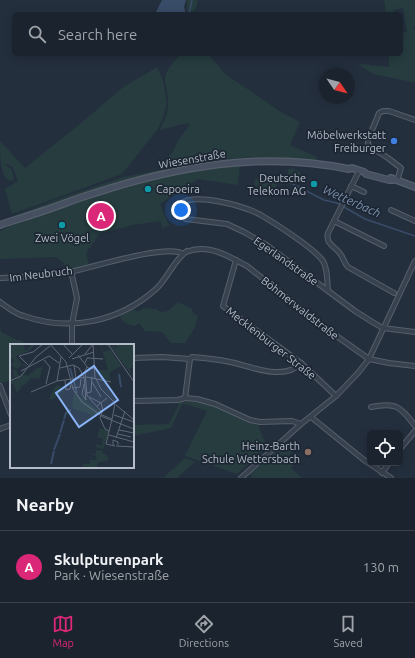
<!DOCTYPE html>
<html lang="en">
<head>
<meta charset="utf-8">
<style>
  body { margin:0; font-family:Ubuntu,sans-serif; background:#242b36; color:#f1f3f6 }
  .controls { position:absolute; right:12px; bottom:12px; display:grid; overflow:hidden; border-radius:6px; box-shadow:0 2px 10px #0003 }
  .controls button { width:36px; height:36px; display:grid; place-items:center; padding:0; border:0; border-bottom:1px solid #39404a; background:#1b232e; color:#f1f3f6; font:20px sans-serif }
  .compass { position:absolute; left:319px; top:68px; width:36px; height:36px; border-radius:50%; background:#1b232e; box-shadow:0 2px 10px #0003; rotate:125deg }
  .you { position:absolute; left:181px; top:210px; width:14px; height:14px; margin:-10px; border:3px solid #fff; border-radius:50%; background:#1a73e8; box-shadow:0 0 0 6px #1a73e833 }
  .badge { display:grid; place-items:center; width:26px; height:26px; border-radius:50%; background:#db2777; color:#fff; font-size:13px; font-weight:700 }
  .pin { position:absolute; translate:-50% -50%; border:2px solid #fff; box-shadow:0 1px 4px #0006 }
  .list { margin:0; padding:0; list-style:none }
  h2 { display:flex; justify-content:space-between; align-items:center; height:52px; margin:0; padding:0 16px; font-size:17px }
  h2 small { font-size:13px; font-weight:400; color:#a0a4aa }
  .list li { display:grid; grid-template-columns:26px 1fr auto; gap:12px; align-items:center; box-sizing:border-box; height:72px; padding:0 16px; border-top:1px solid #39404a }
  .list b { display:block; font-size:15px; white-space:nowrap }
  .list p { margin:0; font-size:13px; white-space:nowrap; color:#a0a4aa }
  .list em { font-size:13px; font-style:normal; color:#a0a4aa }
  .icon { flex:none; width:22px; height:22px; fill:none; stroke:currentColor; stroke-width:2; stroke-linecap:round; stroke-linejoin:round }
  .map { position:relative; flex:none; width:415px; height:478px; overflow:hidden }
  .search { position:absolute; background:#1b232e; box-shadow:0 2px 10px #0003; left:12px; right:12px; top:12px; height:44px; display:flex; align-items:center; gap:10px; box-sizing:border-box; padding:0 14px; border-radius:6px; color:#a0a4aa; font-size:15px }
  .sheet { height:124px; background:#1b232e }
  nav { display:flex; justify-content:space-around; align-items:center; box-sizing:border-box; height:56px; border-top:1px solid #39404a; background:#1b232e; font-size:11px; color:#a0a4aa }
  nav a { display:grid; justify-items:center; gap:2px }
  nav .on { color:#db2777 }
  .map>svg:first-child { display:block }
</style>
</head>
<body>
<div class="map">
<svg width="415" height="478" viewBox="0 0 415 478">
  <rect width="100%" height="100%" fill="#242f3e"/>
  <g fill="#263c3f">
    <polygon points="187,0 198,0 195,11 189,12 187,10"/>
    <polygon points="384,0 415,0 415,25 413,29 415,29 415,83 374,74 359,65 360,64 389,67 389,54 401,54 401,33 407,32 403,8 394,10 395,14 386,14"/>
    <path d="M182 54H208L225 74 240 84 281 112 300 122 290 145 317 157 316 161C261 154 214 158 160 169L174 150 178 141 190 124 187 123 160 130C163 122 168 114 168 106 169 97 166 89 165 80 164 71 175 60 182 54Z"/>
    <path d="M157 67 163 80 167 103 163 118 157 130 122 174 12 214 5 189 18 181 13 167 7 164 5 165 11 169 14 178 12 181C0 181 0 153 0 141L25 168 86 119 122 88Z"/>
    <polygon points="230,160 230,161 192,166 0,224 0,221 56,200 123,177 196,163"/>
    <path d="M240 165 238 185 198 179 160 204 169 226 162 228 161 221 132 225 99 234 86 253 89 265 68 270 62 261 55 257 0 259V231C21 220 46 212 68 205 126 185 179 171 240 165Z"/>
    <polygon points="291,168 300,172 301,174 301,177 297,178 288,174 288,170"/>
    <polygon points="260,178 270,178 278,182 273,192 255,186 254,180"/>
    <path d="M178 302 192 309 193 313 198 316 194 329 185 343H171L162 332 145 331 139 323 135 326C128 324 123 324 120 316L134 309 137 312 144 308 156 309 161 312 168 311Z"/>
    <polygon points="0,325 1,332 17,340 23,341 23,345 11,345 11,380 0,384"/>
    <polygon points="180,402 198,402 209,404 258,425 267,447 237,474 185,456 207,411 185,404 182,404 171,428 133,436 133,425 169,424"/>
    <polygon points="286,443 295,449 287,458 294,464 291,468 301,477 301,478 251,478 252,477 250,474"/>
    <polygon points="185,458 195,462 177,478 163,478"/>
  </g>
  <polygon fill="#394c67" points="162,0 186,0 184,7 186,14 157,14 156,12"/>
  <g fill="none" stroke-linecap="round" stroke-linejoin="round">
    <g stroke="#394c67" stroke-width="1.5">
      <polyline points="187,14 190,10 192,0"/>
      <polyline points="283,179 324,200 337,203 365,219 415,236"/>
    </g>
    <defs>
      <g id="minor">
        <path d="M359 171 328 233C325 245 336 246 341 255 344 259 344 263 348 267L394 293"/>
        <polyline points="397,181 401,168 388,158 368,145 368,140 379,113 383,111 389,111 415,120"/>
        <polyline points="351,186 364,192"/>
        <polyline points="391,210 415,221"/>
        <polyline points="334,221 384,246"/>
        <path d="M186 252C208 243 228 256 247 266L328 330 369 359 389 363 415 366"/>
        <polyline points="236,260 223,306 301,363 336,396"/>
        <polyline points="71,271 77,298 72,324 72,345"/>
        <path d="M0 278C23 277 47 276 70 272 91 268 168 243 183 254"/>
        <path d="M328 291C327 281 328 269 323 261 314 248 273 222 259 214 243 206 195 192 180 204L179 213 186 219 227 224 244 232 265 244 355 311 374 323 383 328 415 332"/>
        <path d="M0 302C7 307 15 314 24 316 70 332 119 322 156 289 168 278 173 261 187 251"/>
        <path d="M133 358 162 357 190 359 192 357C205 358 217 359 230 362 250 366 284 382 301 363"/>
        <polyline points="0,386 11,415"/>
        <polyline points="185,398 190,359"/>
        <polyline points="133,401 178,400 185,398 197,399 215,404 250,420 260,422 292,421 301,424"/>
        <path d="M371 407C396 402 400 406 415 426"/>
        <polyline points="311,417 364,460 391,478"/>
        <polyline points="0,429 11,425"/>
        <polyline points="400,449 415,431"/>
        <polyline points="382,473 389,463"/>
        <polyline points="241,478 301,424 336,396 358,373 369,359 415,261"/>
      </g>
      <g id="secondary">
        <polyline points="391,178 415,187"/>
        <path d="M0 225C14 220 29 216 43 211 61 205 78 198 95 193 178 166 263 151 349 169L352 168 364 172 366 174 389 180H393"/>
      </g>
    </defs>
    <use href="#minor" stroke="#565f6c" stroke-width="6"/>
    <use href="#secondary" stroke="#565f6c" stroke-width="8"/>
    <use href="#minor" stroke="#38414e" stroke-width="4"/>
    <use href="#secondary" stroke="#465061" stroke-width="5.5"/>
  </g>
  <circle fill="#3f7fe0" stroke="#1d2633" stroke-width="1.5" cx="394" cy="141" r="4"/>
  <g fill="#0f9aa8" stroke="#1d2633" stroke-width="1.5">
    <circle cx="314" cy="184" r="4"/>
    <circle cx="148" cy="189" r="4"/>
    <circle cx="62" cy="225" r="4"/>
  </g>
  <circle fill="#8d6e63" stroke="#1d2633" stroke-width="1.5" cx="308" cy="452" r="4"/>
  <g text-anchor="middle" dominant-baseline="central" stroke-width="3.5" stroke-linejoin="round" paint-order="stroke">
    <g font-size="11" fill="#b4bcc9" stroke="#1d2633" text-anchor="end">
      <text x="386" y="135">Möbelwerkstatt<tspan x="386" dy="13">Freiburger</tspan></text>
      <text x="306" y="178">Deutsche<tspan x="306" dy="13">Telekom AG</tspan></text>
      <text x="156" y="189" text-anchor="start">Capoeira</text>
      <text x="62" y="238" text-anchor="middle">Zwei Vögel</text>
      <text x="300" y="446">Heinz-Barth<tspan x="300" dy="13">Schule Wettersbach</tspan></text>
    </g>
    <g font-size="11" fill="#b4bcc9" stroke="#1d2633">
      <text transform="translate(192 159) rotate(-10)">Wiesenstraße</text>
      <text transform="translate(286 261) rotate(35)">Egerlandstraße</text>
      <text transform="translate(41 274) rotate(-7)">Im Neubruch</text>
      <text transform="translate(300 308) rotate(38)">Böhmerwaldstraße</text>
      <text transform="translate(271 343) rotate(38)">Mecklenburger Straße</text>
    </g>
    <g font-size="12" font-style="italic" fill="#7c92b1" stroke="#1d2633">
      <text transform="translate(352 201) rotate(24)">Wetterbach</text>
    </g>
  </g>
  <g transform="translate(10 344)">
    <rect width="124" height="124" fill="#242f3e"/>
    <path d="M0 0H16L13 3 16 7 22 0 24 2 17 8 6 12 11 20 17 21 16 23 12 21 6 26 9 32 5 35 2 26 7 25 0 20 4 18 3 14 0 15 2 13 0 14ZM83 0H92L93 8 100 6 95 0H97L124 42 111 22 99 29 101 37 89 35 92 31 87 26H98L91 2ZM100 0 106 4H108L105 0H124V23L119 25 124 35ZM33 23 29 35 21 34 13 42 12 41 7 50 3 40H0L3 36 0 29 5 37 13 30 18 32 27 24ZM46 41 50 42V46L52 44 54 50 52 48 42 56 39 55ZM64 48 91 68 90 71H83L82 79 81 71 62 64ZM90 84 99 87 92 109 97 111 99 116 87 119V124H73V120H80V116H87L86 112 80 109 86 110V106L92 107 93 105 86 103V100L92 102 93 95 87 93Z" fill="#263c3f"/>
    <path fill="none" stroke="#394c67" stroke-width="2" d="M60 24 67 49M109 30 111 43M54 75 56 69 61 66M50 89 54 76M44 106 50 90M41 120 44 107"/>
    <path fill="none" stroke="#5e6776" stroke-width="1" d="M40 0 56 18 63 45 72 58 93 73 124 85M53 0 62 10M83 0 85 34M98 0 124 38M75 10 83 0M68 11 78 24 86 25M59 14 73 0M62 15 84 8M34 16 40 23 36 40M75 19 77 14 93 15M18 21 9 12 23 8 33 0M64 21 66 35M77 23 75 27 77 52 91 59 93 66 90 74 95 85 99 87M50 24 63 21 69 24 74 33 76 56M11 27 39 12 49 19M86 35 91 45 105 59M55 36 56 46 60 45 61 41M0 37 11 32 26 13 40 2M47 37 51 13M82 38 91 53M74 40 72 50 76 56M63 44 70 43 71 35M21 48 47 37 77 33 101 38M77 49 81 48 82 33M79 54 92 68M106 61 124 76M87 62 97 54M92 71 102 75 96 100 105 102M104 71 124 78M102 75 105 60M109 86 124 89M108 90 121 93M99 91 124 98M106 94 115 67M103 101V96L108 98V101M106 102 124 103"/>
    <path fill="#8ab4f8" fill-opacity="0.15" stroke="#8ab4f8" stroke-width="2" d="M84 22 108 56 69 83 46 49Z"/>
    <rect width="124" height="124" fill="none" stroke="#b4bcc9" stroke-width="2"/>
  </g>
</svg>
<div class="controls">
<button><svg class="icon" aria-label="locate" viewBox="0 0 24 24"><circle cx="12" cy="12" r="6"/><path d="M12 2v4M12 18v4M2 12h4M18 12h4"/></svg></button>
</div>
<svg class="compass" viewBox="-18 -18 36 36"><path d="M0-13l5 13h-10z" fill="#e53935"/><path d="M0 13l5-13h-10z" fill="#a0a4aa"/></svg>
<div class="you"></div>
<div class="pin badge" style="left:101px;top:216px">A</div>
<div class="search"><svg class="icon" aria-label="search" viewBox="0 0 24 24"><circle cx="10" cy="10" r="6"/><path d="M15 15l6 6"/></svg>Search here</div>
</div>
<section class="sheet">
<h2>Nearby<small></small></h2>
<ul class="list">
<li><span class="badge">A</span><div><b>Skulpturenpark</b><p>Park · Wiesenstraße</p></div><em>130 m</em></li>
</ul>
</section>
<nav>
<a class="on"><svg class="icon" aria-label="map" viewBox="0 0 24 24"><path d="M3 6l6-2 6 2 6-2v14l-6 2-6-2-6 2zM9 4v14M15 6v14"/></svg>Map</a>
<a><svg class="icon" aria-label="directions" viewBox="0 0 24 24"><path d="M12 3l9 9-9 9-9-9zM9 14v-3h6M13 9l2 2-2 2"/></svg>Directions</a>
<a><svg class="icon" aria-label="saved" viewBox="0 0 24 24"><path d="M7 4h10v16l-5-4-5 4z"/></svg>Saved</a>
</nav>
</body>
</html>
